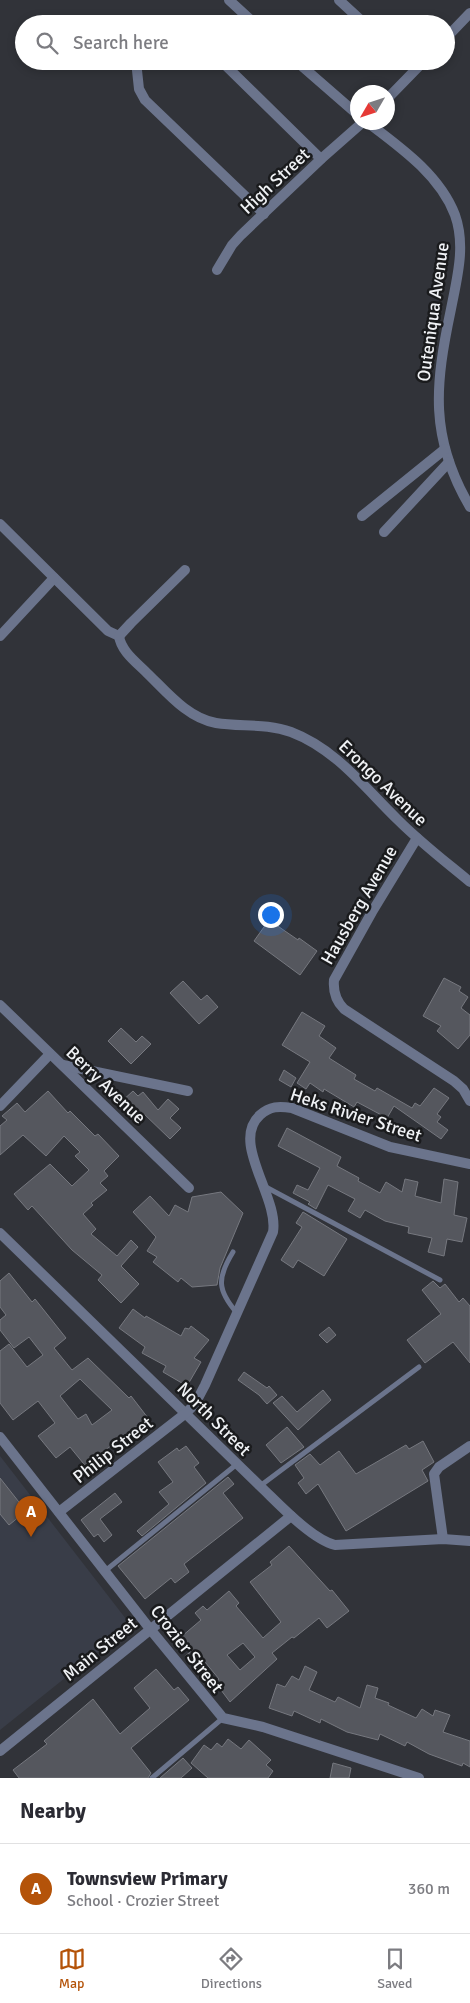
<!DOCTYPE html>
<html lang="en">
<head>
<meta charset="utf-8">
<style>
  body { margin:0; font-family:Signika,sans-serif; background:#f2f2f3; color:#2b2b33 }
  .compass { position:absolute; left:350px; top:85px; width:45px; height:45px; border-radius:50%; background:#fff; box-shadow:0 2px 8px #0003; rotate:231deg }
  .you { position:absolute; left:270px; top:914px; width:18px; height:18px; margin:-12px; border:4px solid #fff; border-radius:50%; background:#1a73e8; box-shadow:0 0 0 8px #1a73e833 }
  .badge { display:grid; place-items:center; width:32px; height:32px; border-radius:50%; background:#b45309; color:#fff; font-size:16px; font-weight:700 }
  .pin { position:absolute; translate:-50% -41px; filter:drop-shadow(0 1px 2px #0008) }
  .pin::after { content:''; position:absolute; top:26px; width:18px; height:15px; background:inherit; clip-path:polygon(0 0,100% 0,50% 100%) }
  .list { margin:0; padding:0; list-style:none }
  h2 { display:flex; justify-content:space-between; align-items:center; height:65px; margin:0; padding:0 20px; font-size:21px }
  h2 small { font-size:16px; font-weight:400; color:#7c7c81 }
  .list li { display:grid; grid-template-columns:32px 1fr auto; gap:15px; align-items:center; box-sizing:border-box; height:90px; padding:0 20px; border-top:1px solid #e1e1e2 }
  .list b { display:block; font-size:19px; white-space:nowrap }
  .list p { margin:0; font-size:16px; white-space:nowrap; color:#7c7c81 }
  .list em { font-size:16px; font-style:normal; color:#7c7c81 }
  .icon { flex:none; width:28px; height:28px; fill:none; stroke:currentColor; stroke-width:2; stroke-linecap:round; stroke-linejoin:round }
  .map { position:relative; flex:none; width:470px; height:1778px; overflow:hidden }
  .search { position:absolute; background:#fff; box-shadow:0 2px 8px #0003; left:15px; right:15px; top:15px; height:55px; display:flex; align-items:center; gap:12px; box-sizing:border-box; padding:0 18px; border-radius:28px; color:#7c7c81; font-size:19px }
  .sheet { height:155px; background:#fff }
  nav { display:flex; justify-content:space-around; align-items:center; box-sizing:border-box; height:70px; border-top:1px solid #e1e1e2; background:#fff; font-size:14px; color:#7c7c81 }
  nav a { display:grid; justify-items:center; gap:2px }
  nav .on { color:#b45309 }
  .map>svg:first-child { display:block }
</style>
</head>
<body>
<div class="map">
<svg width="470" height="1778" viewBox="0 0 470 1778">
  <rect width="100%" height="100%" fill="#313339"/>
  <polygon fill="#393d48" points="0,1456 126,1619 125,1630 0,1730"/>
  <g fill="#55575e" stroke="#76787f" fill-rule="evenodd">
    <polygon points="269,920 298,940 299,938 317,951 300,975 254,941"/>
    <polygon points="444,978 461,987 459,991 468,997 461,1008 470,1015 470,1035 458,1049 437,1031 441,1026 423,1016"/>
    <polygon points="183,981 201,1000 207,995 218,1007 199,1024 170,993"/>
    <polygon points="302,1012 325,1026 319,1036 336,1048 329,1058 356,1075 354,1079 375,1091 377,1088 412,1108 415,1103 420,1106 434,1088 449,1098 437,1114 441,1117 437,1122 448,1130 441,1139 394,1106 387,1118 357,1102 354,1107 324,1089 323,1092 310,1083 306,1089 297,1083 310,1062 282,1045"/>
    <polygon points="121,1028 136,1042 142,1036 151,1044 131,1064 108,1041"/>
    <polygon points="284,1070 296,1078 291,1087 279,1080"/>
    <polygon points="48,1091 68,1113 70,1111 95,1136 98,1134 119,1156 104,1171 108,1176 100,1183 107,1190 91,1203 93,1205 83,1214 96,1229 91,1234 117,1256 131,1240 138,1247 121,1266 139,1284 121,1303 98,1280 102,1275 72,1250 32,1206 28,1210 14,1194 50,1164 72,1186 89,1170 75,1156 80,1152 64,1136 46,1156 23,1135 0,1155 0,1126 7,1120 2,1116 17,1103 25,1112"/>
    <polygon points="133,1091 138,1096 143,1092 158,1110 168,1099 179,1109 170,1118 181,1128 170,1139 142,1112 136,1118 121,1102"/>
    <polygon points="287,1128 341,1157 337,1166 359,1178 358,1181 380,1193 386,1182 402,1192 405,1179 418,1182 415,1196 441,1203 444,1179 458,1182 454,1215 467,1218 462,1242 447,1239 444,1256 428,1252 432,1238 408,1233 409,1227 385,1221 365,1210 360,1218 348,1211 355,1199 328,1185 316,1209 308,1204 310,1202 293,1193 297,1185 308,1190 320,1168 278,1146"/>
    <polygon points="221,1192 243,1213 220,1268 217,1285 192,1287 181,1278 178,1282 153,1262 157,1257 147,1251 156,1237 133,1212 150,1196 169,1216 175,1205 188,1212 192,1197"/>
    <polygon points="303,1212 347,1239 324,1276 298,1260 293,1268 281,1260 302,1227 296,1223"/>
    <path d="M9 1273 32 1302 35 1299 66 1338 54 1348 72 1370 88 1358 129 1398 131 1396 148 1418 104 1451 107 1454 88 1469 70 1447 56 1458 38 1436 55 1423 38 1401 13 1420 0 1403V1351L9 1344 27 1367 43 1355 29 1337 14 1348 0 1330V1320L6 1315 0 1307V1281ZM80 1379 112 1410 92 1425 86 1414 78 1419 60 1396Z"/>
    <polygon points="433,1281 440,1288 445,1284 459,1302 463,1298 470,1306 470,1363 453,1342 425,1363 407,1340 441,1314 422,1290"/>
    <polygon points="133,1309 145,1318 146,1316 181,1336 185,1328 189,1329 191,1326 209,1340 194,1358 201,1362 187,1386 163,1372 166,1366 142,1353 145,1347 119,1328"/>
    <polygon points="329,1327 336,1335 327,1343 319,1335"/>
    <polygon points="244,1372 267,1388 269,1386 277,1395 267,1404 259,1395 238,1380"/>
    <polygon points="323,1390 331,1400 298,1430 273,1403 282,1396 297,1412"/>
    <polygon points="287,1427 304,1447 281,1463 266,1445"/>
    <polygon points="423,1441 434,1462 422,1470 428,1481 346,1531 318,1484 306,1494 298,1483 304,1478 295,1465 310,1454 320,1465 339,1451 356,1474 406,1445 409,1449"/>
    <polygon points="186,1446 199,1463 194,1467 206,1483 142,1536 137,1531 169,1504 159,1492 173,1482 158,1462 177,1448 179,1451"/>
    <polygon points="228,1477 234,1484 223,1493 243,1518 184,1564 189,1572 175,1583 171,1578 145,1599 118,1566"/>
    <polygon points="0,1478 26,1511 9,1525 0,1514"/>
    <polygon points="115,1493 122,1502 100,1519 112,1535 104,1542 98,1534 94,1537 81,1520"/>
    <path d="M289 1546 330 1591 332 1590 349 1611 327 1628 319 1618 294 1638 292 1637 272 1653 277 1659 230 1702 215 1682 219 1679 205 1662 196 1670 185 1656 193 1650 181 1637 201 1620 195 1613 203 1606 207 1610 229 1591 239 1603 236 1606 263 1638 281 1622 250 1582 272 1565 270 1562ZM243 1643 255 1657 240 1670 227 1655Z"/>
    <polygon points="305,1666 317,1672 309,1690 335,1702 338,1697 360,1708 367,1685 378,1688 375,1698 389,1703 388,1705 416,1718 422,1709 433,1716 435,1710 450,1715 443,1732 470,1741 470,1767 463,1763 462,1766 429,1754 407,1742 405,1746 380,1734 378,1740 347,1732 321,1719 320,1723 294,1711 292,1716 269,1708 277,1684 285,1687 292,1676 299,1680"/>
    <polygon points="156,1669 174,1690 178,1687 189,1700 131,1748 151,1773 148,1778 19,1778 13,1770 47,1744 44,1741 93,1699 120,1734 150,1708 134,1688"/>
    <polygon points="228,1739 241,1749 249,1740 271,1760 266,1765 273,1771 268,1778 208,1778 191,1763 204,1745 211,1750 217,1743 222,1747"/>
    <polygon points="183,1758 192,1768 181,1778 160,1778"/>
    <polygon points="333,1763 351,1768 349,1778 330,1778"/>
  </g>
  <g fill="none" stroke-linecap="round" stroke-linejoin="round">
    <g stroke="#6b748c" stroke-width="5">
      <polyline points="264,1186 440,1280"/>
      <path d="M233 1252C217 1278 217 1290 237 1313"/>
      <polyline points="260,1486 419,1367"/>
      <polyline points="105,1571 237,1464"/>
      <polyline points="152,1778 223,1718"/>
    </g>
    <g stroke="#6b748c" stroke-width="10">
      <polyline points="229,0 255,24"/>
      <polyline points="339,0 365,24"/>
      <polyline points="160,24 168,22 180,24"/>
      <polyline points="446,38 470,13"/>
      <polyline points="136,61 139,89 145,100 264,214"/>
      <polyline points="221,61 321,159"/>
      <polyline points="296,61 358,115"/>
      <polyline points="388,98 424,61"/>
      <path d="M367 122C400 147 440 175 455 215 466 246 457 278 451 309 435 385 429 437 470 507"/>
      <polyline points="217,270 232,245 241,235 321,159 363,122"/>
      <polyline points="362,516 445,449"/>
      <polyline points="0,524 108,631 119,636"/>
      <polyline points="384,532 449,462"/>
      <polyline points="0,636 54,578"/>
      <path d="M119 636C121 651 136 662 146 672 166 691 187 718 216 723 241 727 266 723 291 732 336 749 365 788 398 820 421 843 446 862 470 882"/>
      <polyline points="119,636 131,623 185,570"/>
      <path d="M417 838 372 912 334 980C333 991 336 1001 344 1009L454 1081 463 1089 470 1101"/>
      <polyline points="0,1005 189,1188"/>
      <polyline points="63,1065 188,1091"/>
      <polyline points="0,1106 50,1054"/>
      <path d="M0 1233 260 1486C278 1503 311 1539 335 1545L443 1539 470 1541"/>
      <polyline points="0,1437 150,1629 223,1718 263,1727 419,1778"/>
      <path d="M59 1512 186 1413 195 1404 205 1385 273 1232C279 1197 230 1142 260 1115 270 1106 279 1106 292 1108L390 1147 470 1164"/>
      <polyline points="443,1539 434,1474 439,1467 470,1446"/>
      <polyline points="0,1751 291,1516"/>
    </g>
  </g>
  <g text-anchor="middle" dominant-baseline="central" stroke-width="5" stroke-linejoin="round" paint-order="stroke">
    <g font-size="18" fill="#f0f2f5" stroke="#1a1b1d">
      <text transform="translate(275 181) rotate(-43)">High Street</text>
      <text transform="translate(433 312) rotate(-82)">Outeniqua Avenue</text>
      <text transform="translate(383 783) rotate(44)">Erongo Avenue</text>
      <text transform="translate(359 905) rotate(-60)">Hausberg Avenue</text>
      <text transform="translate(106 1085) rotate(44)">Berry Avenue</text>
      <text transform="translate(356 1115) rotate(18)">Heks Rivier Street</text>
      <text transform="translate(214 1419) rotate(45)">North Street</text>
      <text transform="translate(113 1450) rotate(-38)">Philip Street</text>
      <text transform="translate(100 1649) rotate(-39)">Main Street</text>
      <text transform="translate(187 1649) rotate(52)">Crozier Street</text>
    </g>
  </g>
</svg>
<svg class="compass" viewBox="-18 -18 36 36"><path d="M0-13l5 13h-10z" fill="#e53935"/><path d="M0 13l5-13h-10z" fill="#7c7c81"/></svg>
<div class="you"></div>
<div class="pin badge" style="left:31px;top:1537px">A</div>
<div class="search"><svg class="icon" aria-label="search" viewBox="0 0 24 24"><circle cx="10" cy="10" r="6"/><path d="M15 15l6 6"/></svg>Search here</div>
</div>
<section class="sheet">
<h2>Nearby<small></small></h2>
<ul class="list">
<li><span class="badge">A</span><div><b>Townsview Primary</b><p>School · Crozier Street</p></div><em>360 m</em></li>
</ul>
</section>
<nav>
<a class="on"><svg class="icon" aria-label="map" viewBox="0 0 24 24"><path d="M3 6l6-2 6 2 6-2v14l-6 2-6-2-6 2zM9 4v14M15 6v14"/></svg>Map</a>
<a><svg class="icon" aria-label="directions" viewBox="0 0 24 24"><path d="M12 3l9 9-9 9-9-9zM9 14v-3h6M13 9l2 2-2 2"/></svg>Directions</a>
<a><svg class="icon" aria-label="saved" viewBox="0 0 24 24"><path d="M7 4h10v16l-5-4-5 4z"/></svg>Saved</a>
</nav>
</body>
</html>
